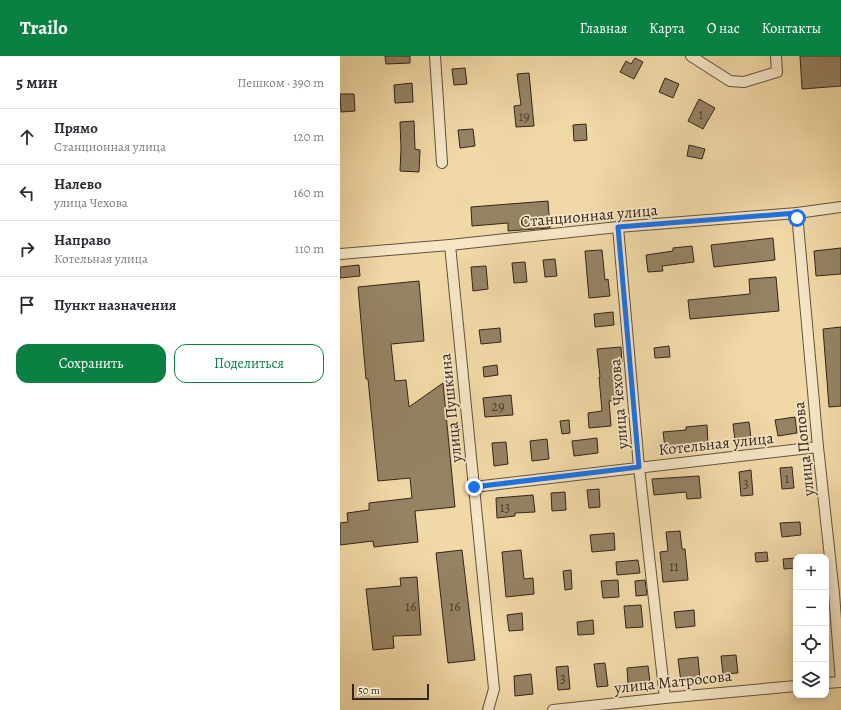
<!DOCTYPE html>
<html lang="ru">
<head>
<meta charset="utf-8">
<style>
  body { margin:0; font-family:Alegreya,serif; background:#f7f7f7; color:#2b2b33 }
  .controls { position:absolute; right:12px; bottom:12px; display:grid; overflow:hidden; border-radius:8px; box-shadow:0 2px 10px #0003 }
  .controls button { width:36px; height:36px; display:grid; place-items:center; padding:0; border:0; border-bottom:1px solid #e1e1e2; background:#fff; color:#2b2b33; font:20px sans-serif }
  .scale { position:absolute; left:12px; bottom:10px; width:77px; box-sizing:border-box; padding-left:4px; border:2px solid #33251b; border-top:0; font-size:11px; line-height:14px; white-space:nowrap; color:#33251b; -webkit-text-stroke:3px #f6e6c6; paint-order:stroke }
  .stop { position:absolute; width:12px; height:12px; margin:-9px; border:3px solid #1a73e8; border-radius:50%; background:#fff }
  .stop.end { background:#1a73e8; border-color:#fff; box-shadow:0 1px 4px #0008 }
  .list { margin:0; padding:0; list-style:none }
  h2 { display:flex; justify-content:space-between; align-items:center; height:52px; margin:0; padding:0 16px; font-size:17px }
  h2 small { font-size:13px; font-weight:400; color:#7c7c81 }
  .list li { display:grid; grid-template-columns:26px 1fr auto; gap:12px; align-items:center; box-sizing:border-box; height:56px; padding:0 16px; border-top:1px solid #e1e1e2 }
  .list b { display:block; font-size:15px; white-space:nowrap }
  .list p { margin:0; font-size:13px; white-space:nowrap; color:#7c7c81 }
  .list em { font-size:13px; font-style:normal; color:#7c7c81 }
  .actions { display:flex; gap:8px; padding:12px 16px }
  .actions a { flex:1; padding:9px 0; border:1px solid #0b8043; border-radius:12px; text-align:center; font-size:14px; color:#0b8043 }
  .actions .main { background:#0b8043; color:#fff }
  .icon { flex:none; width:22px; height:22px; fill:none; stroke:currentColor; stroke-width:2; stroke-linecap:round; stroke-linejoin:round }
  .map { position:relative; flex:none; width:501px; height:654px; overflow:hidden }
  header { display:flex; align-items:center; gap:24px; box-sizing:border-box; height:56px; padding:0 20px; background:#0b8043; color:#fff }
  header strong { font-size:19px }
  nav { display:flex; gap:22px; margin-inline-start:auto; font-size:14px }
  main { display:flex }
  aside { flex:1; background:#fff }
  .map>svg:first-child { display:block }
</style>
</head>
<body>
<header>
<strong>Trailo</strong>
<nav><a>Главная</a><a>Карта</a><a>О нас</a><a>Контакты</a></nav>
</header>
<main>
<aside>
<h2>5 мин<small>Пешком · 390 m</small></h2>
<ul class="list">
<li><svg class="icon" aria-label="ahead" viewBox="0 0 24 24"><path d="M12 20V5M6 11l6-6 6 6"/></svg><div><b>Прямо</b><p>Станционная улица</p></div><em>120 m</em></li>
<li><svg class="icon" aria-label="left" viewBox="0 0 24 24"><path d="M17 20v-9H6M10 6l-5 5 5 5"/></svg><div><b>Налево</b><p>улица Чехова</p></div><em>160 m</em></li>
<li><svg class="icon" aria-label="right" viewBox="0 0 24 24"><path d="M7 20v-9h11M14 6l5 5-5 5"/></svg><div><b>Направо</b><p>Котельная улица</p></div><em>110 m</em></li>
<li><svg class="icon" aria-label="arrive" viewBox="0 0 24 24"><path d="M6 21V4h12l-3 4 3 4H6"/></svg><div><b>Пункт назначения</b></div></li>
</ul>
<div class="actions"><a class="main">Сохранить</a><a>Поделиться</a></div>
</aside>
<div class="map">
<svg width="501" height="654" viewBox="0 0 501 654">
  <rect width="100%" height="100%" fill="#f1d9a7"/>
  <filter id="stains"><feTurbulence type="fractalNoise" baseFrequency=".005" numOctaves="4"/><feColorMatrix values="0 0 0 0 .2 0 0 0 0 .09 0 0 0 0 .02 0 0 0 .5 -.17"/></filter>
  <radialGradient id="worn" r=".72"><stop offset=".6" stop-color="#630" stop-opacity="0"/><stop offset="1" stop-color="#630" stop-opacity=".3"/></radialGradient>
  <g fill="#968364" stroke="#33251b">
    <polygon points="45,0 70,0 70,7 46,8"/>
    <polygon points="460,0 501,0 501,30 462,33"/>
    <polygon points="295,2 303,6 294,23 280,16 286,5 291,8"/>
    <polygon points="125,12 127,28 114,29 112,13"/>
    <polygon points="189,17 194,70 176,71 174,50 181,49 177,18"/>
    <polygon points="325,22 339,28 333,42 319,36"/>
    <polygon points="72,27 73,46 55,47 54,29"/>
    <polygon points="0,38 14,38 15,55 1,56"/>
    <polygon points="359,43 375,52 363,73 348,65"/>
    <polygon points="74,65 75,93 80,94 79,116 60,115 61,93 60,66"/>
    <polygon points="246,68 247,84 234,85 233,69"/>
    <polygon points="133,73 135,90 120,92 118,74"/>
    <polygon points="349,89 365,93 362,103 347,100"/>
    <polygon points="208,145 210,172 168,175 168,167 132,170 131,151"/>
    <polygon points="433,182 435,204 374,211 371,189"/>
    <polygon points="352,190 354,206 322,210 323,215 308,216 306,199 333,195 333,192"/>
    <polygon points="501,192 501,218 476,220 474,195"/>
    <polygon points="262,194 265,224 268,223 270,240 249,242 245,195"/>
    <polygon points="215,203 217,220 205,221 203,204"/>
    <polygon points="185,206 187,226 174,227 172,207"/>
    <polygon points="19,209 20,220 0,222 0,211"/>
    <polygon points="146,210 148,233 133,235 131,211"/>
    <polygon points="436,221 439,255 350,263 348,244 410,238 409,223"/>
    <polygon points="79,225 84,285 51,288 55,325 66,324 69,351 103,327 115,451 75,455 78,486 34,491 33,485 0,489 0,467 8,466 7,457 29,454 29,447 72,442 70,422 38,425 28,323 26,323 18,231"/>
    <polygon points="273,256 274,269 255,271 254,258"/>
    <polygon points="501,271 501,350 489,351 483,273"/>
    <polygon points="160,272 161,286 141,288 139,274"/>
    <polygon points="329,290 330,301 315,302 314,292"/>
    <polygon points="281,291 282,306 276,307 280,344 269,345 271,370 249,372 248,357 262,355 259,321 260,321 257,293"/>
    <polygon points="157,309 158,319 144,321 143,311"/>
    <polygon points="171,339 173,359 145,361 143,342"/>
    <polygon points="455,361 457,377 438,380 435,364"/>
    <polygon points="229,364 230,377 222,378 220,365"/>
    <polygon points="409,366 411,382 395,384 393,368"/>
    <polygon points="367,369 368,388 325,392 323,376 346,374 346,371"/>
    <polygon points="257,382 258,397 234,400 232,385"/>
    <polygon points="207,383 209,403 192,405 190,385"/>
    <polygon points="166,386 168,408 154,410 152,387"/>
    <polygon points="452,411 454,432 442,433 440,412"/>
    <polygon points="411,414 413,439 401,440 399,416"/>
    <polygon points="359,420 361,442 347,443 346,436 314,439 312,423"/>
    <polygon points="259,433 260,451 249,452 247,434"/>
    <polygon points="225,436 226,454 212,455 211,437"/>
    <polygon points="193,439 195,456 175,457 175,460 157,462 156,442"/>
    <polygon points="460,466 461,479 442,481 440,467"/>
    <polygon points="340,475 342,493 345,493 348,524 323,526 320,496 328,495 326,476"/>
    <polygon points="274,477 275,494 252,496 250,479"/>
    <polygon points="122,494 135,604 108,607 96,497"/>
    <polygon points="181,494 184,523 193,522 194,538 166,541 162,496"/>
    <polygon points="427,496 428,505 416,506 415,497"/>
    <polygon points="456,502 456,512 444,513 443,503"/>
    <polygon points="298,504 300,517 277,519 276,506"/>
    <polygon points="231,514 232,533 225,534 223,515"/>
    <polygon points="77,521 81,579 53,580 54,592 33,594 26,533 61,530 60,522"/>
    <polygon points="278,524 279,541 263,542 261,525"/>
    <polygon points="305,524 307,539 296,540 295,525"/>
    <polygon points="301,549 303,571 286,572 284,550"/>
    <polygon points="354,554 355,570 336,572 334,556"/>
    <polygon points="182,557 183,574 169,575 167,559"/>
    <polygon points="253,564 254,578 238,579 237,566"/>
    <polygon points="396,599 398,617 383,618 381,600"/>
    <polygon points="358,601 360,624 341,626 338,603"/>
    <polygon points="265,607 268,630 257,631 254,608"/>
    <polygon points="228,610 230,633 218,634 216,611"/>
    <polygon points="308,610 310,626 288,628 287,612"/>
    <polygon points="191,618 193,638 175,640 174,620"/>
  </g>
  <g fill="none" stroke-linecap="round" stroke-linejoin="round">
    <defs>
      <g id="street">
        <polyline points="95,0 102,107"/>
        <polyline points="351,0 390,25 404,26 437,16 436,0"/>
        <polyline points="457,157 478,391 494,538 501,626"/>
        <polyline points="278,171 299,411 325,642"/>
        <polyline points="110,189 154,633 148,654"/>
        <polyline points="0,198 110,189 278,171 457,157 501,151"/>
        <polyline points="134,431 478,391"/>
        <polyline points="486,627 501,626"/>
        <polyline points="213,654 325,642 456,630"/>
      </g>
    </defs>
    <use href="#street" stroke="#62523e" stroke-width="12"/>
    <use href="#street" stroke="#f6e6c6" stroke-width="10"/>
  </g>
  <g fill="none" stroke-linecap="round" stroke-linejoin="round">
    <polyline stroke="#1a73e8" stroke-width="5" points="134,431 299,411 278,171 457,157 457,162"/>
  </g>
  <g text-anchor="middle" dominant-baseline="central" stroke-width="3.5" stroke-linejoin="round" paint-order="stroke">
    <g font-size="14" fill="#4c3c2d">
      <text x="361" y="58">1</text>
      <text x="184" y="60">19</text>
      <text x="158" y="350">29</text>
      <text x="447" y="422">1</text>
      <text x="406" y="427">3</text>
      <text x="165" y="451">13</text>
      <text x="334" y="510">11</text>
      <text x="71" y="550">16</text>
      <text x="115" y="550">16</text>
      <text x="223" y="622">3</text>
    </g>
    <g font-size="16" fill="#33251b" stroke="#f6e6c6">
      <text transform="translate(249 160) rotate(-5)">Станционная улица</text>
      <text transform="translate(279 348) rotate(-95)">улица Чехова</text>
      <text transform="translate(111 352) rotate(-96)">улица Пушкина</text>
      <text transform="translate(376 388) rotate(-6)">Котельная улица</text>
      <text transform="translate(464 393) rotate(-96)">улица Попова</text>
      <text transform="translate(333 626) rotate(-6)">улица Матросова</text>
    </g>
  </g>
  <rect width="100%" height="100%" filter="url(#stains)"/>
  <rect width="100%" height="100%" fill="url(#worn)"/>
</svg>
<div class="controls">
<button>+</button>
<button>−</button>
<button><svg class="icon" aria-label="locate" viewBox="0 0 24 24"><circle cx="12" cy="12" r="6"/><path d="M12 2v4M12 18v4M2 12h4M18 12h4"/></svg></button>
<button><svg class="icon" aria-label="layers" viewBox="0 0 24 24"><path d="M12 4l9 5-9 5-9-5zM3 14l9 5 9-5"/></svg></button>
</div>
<div class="scale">50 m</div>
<div class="stop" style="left:457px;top:162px"></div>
<div class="stop end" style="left:134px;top:431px"></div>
</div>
</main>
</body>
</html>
